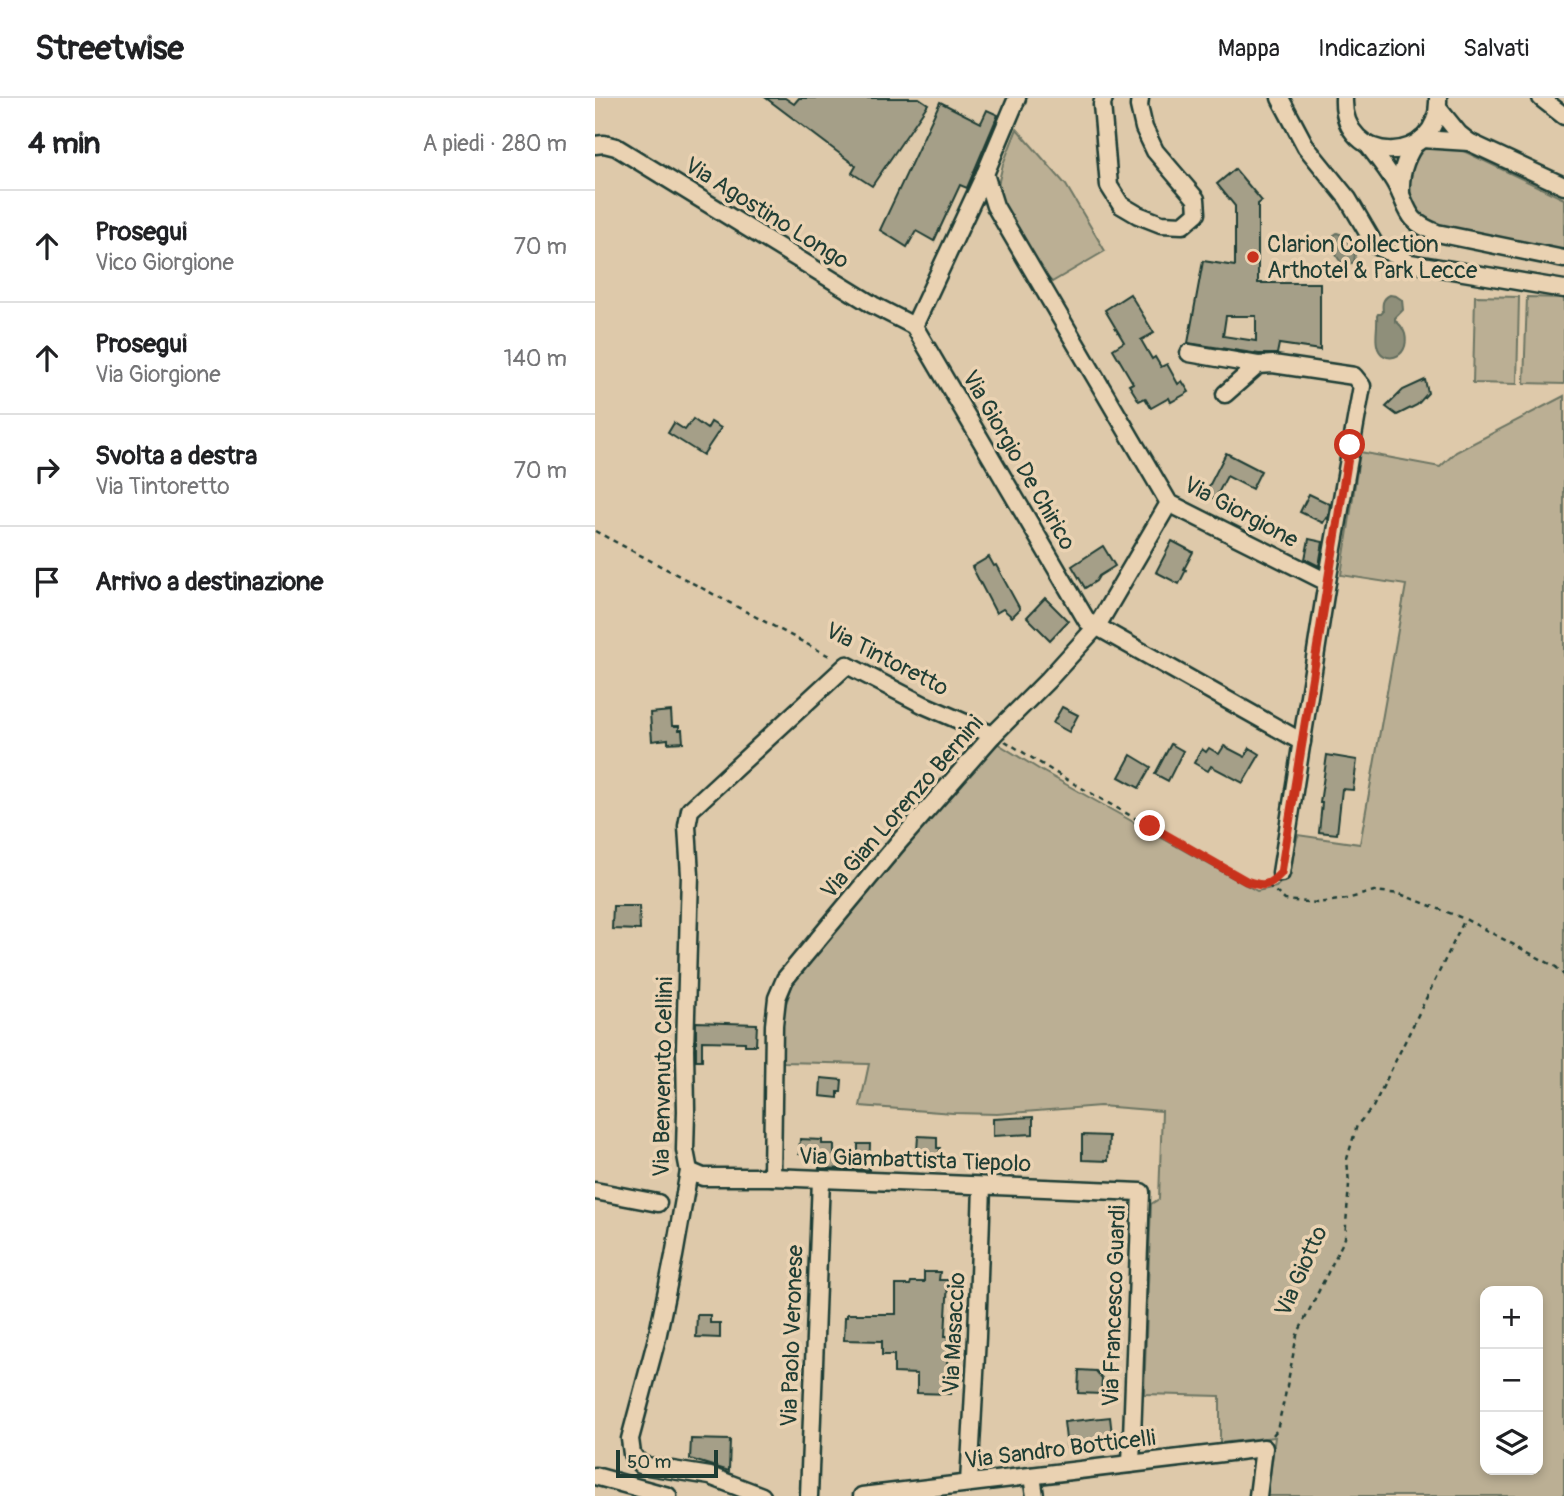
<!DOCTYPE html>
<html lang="it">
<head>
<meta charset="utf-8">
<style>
  body { margin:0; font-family:Pangolin,sans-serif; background:#f6f6f6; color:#202124 }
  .controls { position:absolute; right:21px; bottom:21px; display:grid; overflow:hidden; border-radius:14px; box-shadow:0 4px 10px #0003 }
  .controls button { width:63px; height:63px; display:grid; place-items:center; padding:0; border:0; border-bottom:2px solid #e0e0e0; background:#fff; color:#202124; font:35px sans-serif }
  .scale { position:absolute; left:21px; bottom:18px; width:102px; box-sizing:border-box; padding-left:7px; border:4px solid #1f3d34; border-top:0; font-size:19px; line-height:24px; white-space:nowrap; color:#1f3d34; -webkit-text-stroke:5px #ead2b2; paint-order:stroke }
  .stop { position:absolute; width:21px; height:21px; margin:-16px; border:5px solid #c8321e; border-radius:50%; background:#fff }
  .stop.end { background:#c8321e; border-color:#fff; box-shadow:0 2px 7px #0008 }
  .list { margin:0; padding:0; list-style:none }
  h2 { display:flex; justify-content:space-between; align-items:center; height:91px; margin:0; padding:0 28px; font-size:30px }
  h2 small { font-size:23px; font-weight:400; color:#757577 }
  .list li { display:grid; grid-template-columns:46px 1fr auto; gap:21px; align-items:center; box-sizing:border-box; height:112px; padding:0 28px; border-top:2px solid #e0e0e0 }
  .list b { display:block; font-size:26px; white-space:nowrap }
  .list p { margin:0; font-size:23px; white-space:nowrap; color:#757577 }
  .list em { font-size:23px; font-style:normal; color:#757577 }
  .icon { flex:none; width:38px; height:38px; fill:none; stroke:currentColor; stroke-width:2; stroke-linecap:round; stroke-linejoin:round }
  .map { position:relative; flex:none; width:969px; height:1398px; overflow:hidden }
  header { display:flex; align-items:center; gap:42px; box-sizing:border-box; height:98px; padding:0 35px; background:#fff; border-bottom:2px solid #e0e0e0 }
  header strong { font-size:33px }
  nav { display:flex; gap:38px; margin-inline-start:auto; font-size:24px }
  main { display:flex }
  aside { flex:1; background:#fff }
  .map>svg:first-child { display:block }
</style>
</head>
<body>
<header>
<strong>Streetwise</strong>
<nav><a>Mappa</a><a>Indicazioni</a><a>Salvati</a></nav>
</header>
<main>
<aside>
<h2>4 min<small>A piedi · 280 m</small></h2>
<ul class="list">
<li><svg class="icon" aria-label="ahead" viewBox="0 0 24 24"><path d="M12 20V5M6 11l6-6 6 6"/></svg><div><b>Prosegui</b><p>Vico Giorgione</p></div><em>70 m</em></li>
<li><svg class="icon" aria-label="ahead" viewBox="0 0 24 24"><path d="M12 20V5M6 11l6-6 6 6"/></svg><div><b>Prosegui</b><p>Via Giorgione</p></div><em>140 m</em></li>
<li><svg class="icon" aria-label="right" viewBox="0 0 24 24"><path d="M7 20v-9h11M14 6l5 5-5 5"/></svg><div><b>Svolta a destra</b><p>Via Tintoretto</p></div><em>70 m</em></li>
<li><svg class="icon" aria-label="arrive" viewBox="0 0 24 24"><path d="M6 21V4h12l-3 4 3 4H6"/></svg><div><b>Arrivo a destinazione</b></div></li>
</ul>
</aside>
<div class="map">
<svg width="969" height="1398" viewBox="0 0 969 1398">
  <rect width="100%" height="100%" fill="#dec9aa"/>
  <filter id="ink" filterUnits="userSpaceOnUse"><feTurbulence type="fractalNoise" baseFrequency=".0143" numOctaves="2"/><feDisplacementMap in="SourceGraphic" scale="14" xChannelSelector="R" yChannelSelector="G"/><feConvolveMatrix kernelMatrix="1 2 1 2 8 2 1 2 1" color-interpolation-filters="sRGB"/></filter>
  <g filter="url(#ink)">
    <g fill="#bbaf94" stroke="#6d7664" stroke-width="2" fill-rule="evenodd">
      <polygon points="422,31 471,87 510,153 457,184 446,172 409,107 402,91 408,66"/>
      <polygon points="858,48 969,101 969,154 847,131 825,122 812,104 812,73 829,51"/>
      <polygon points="880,198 924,199 922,286 878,285"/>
      <polygon points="932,199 969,200 969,286 929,285"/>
      <path d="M969 298V1398H672L680 1339 625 1345V1298L549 1296 556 1106 564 1101 567 1013 505 1008 402 1016 358 1015 265 1008 274 966 188 964 187 917 198 885 400 644 447 673 662 793 681 789 693 777 703 737 765 746 811 487 746 477 765 354 845 369 861 354ZM890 1193H943V1372H890Z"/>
    </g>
    <g fill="#8f8f7a" stroke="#626e5e" stroke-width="2">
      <path d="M742 135C756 139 762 150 759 164 742 172 737 150 739 137Z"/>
      <path d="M795 197 801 198 807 202 808 212 800 220V223C806 226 808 230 810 236 816 261 786 268 782 247 780 238 783 228 782 218L783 216H786L788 214C787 206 787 201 795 197Z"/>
    </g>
    <g fill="#a59f88" stroke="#1f3d34" stroke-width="2" fill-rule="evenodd">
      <polygon points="171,0 190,0 199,6 204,0 324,0 333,6 277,88 257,75 261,68"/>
      <polygon points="345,4 386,25 392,12 403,17 372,90 365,87 339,143 321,133 312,149 285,132"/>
      <path d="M640 71 667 103 663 106V185H725V252L684 246 682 256H664L593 245 608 163 640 168V108L622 86ZM631 218H661V243L628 238Z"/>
      <polygon points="535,196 559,235 546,242 557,261 560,259 566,269 572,266 583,286 587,283 594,294 576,304 574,300 556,310 550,300 544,303 534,287 538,285 518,251 529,244 510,212"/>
      <polygon points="830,282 833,295 822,307 802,317 791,309 808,292"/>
      <polygon points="98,321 112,331 116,324 126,330 108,357 73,335 79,325 90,332"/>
      <polygon points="631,355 666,373 657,391 632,378 620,401 610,396"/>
      <polygon points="714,396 735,406 733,421 731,420 728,425 705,414"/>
      <polygon points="714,441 728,444 724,468 710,461"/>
      <polygon points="577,443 598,454 589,471 591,472 584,486 561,474"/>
      <polygon points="508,448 520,468 504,478 501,483 490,490 477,468"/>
      <polygon points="394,459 399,468 401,467 425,511 417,519 408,511 401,515 377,469"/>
      <polygon points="450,500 473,523 455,542 432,519"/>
      <polygon points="467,609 483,617 474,634 458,625"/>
      <polygon points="76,613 77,628 84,628 84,632 87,632 88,644 73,645 73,641 57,643 55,615"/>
      <polygon points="576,646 588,653 573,683 560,676"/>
      <polygon points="629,648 650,659 655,650 665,656 648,685 616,668 613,673 599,665 607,651 611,654 614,650 624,656"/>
      <polygon points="536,657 556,669 544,690 524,679"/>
      <polygon points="732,657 762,662 758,692 747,691 742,736 724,734 727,705 725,705"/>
      <polygon points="18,808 44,808 45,832 17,831"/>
      <polygon points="101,924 162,926 161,947 150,947 150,944 107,943 107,962 101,962"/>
      <polygon points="226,980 247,982 246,994 243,994 243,1000 225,998"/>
      <polygon points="438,1019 438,1036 398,1038 398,1021"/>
      <polygon points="487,1037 514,1038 513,1063 487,1062"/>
      <polygon points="323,1038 342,1039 342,1050 345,1050 344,1066 325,1066 326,1053 322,1053"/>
      <polygon points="205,1041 227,1042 227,1046 239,1046 239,1057 263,1059 263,1046 275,1046 274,1072 224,1070 225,1057 204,1056"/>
      <polygon points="329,1174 345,1174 344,1182 353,1182 350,1238 353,1238 352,1270 357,1270 356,1296 322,1295 322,1276 299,1275 299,1257 287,1257 287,1243 249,1242 250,1219 252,1219 252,1216 301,1216 301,1187 315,1187 316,1184 329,1184"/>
      <polygon points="102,1217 115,1217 115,1225 125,1225 125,1240 101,1239"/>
      <polygon points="484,1272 501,1273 507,1280 506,1296 483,1295"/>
      <polygon points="515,1319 518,1345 472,1350 469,1324"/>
      <polygon points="96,1341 135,1342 134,1373 95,1361"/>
    </g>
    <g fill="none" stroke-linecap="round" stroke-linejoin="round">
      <defs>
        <g id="minor">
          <polyline points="422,0 390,76 319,228 492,523 707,644"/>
          <polyline points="509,0 507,6 514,88 526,107 543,117 566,126 588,127 602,115 601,101 560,53 549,30 544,8 545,0"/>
          <polyline points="685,0 711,49 753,101 780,147 815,165 969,191"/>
          <path d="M749 0C746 70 846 69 843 0"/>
          <polyline points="946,0 969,18"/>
          <polyline points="843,10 864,36 874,44 969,88"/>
          <polyline points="827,41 874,44"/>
          <polyline points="0,47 9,46 21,49 278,207 319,228"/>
          <path d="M773 47C782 59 791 70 799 83 815 110 808 122 842 135L969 161"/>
          <polyline points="390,76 400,108 574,405 732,484 686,775"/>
          <path d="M806 96C805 77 809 63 819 47"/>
          <polyline points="594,255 663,267"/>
          <polyline points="630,296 663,267 678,266 759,278 767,288 732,484"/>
          <polyline points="94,1073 108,1079 177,1079 546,1094 536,1366"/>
          <polyline points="177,1079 179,927 182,900 190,881 303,745 398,637 453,582 502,528 574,405"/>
          <polyline points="0,1093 63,1105"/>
          <polyline points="0,1378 73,1398"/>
          <polyline points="437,1378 440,1398"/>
          <polyline points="374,1385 382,1239 387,1088"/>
          <polyline points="167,1398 115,1378 46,1367 37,1356 35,1341 62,1240 79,1158 94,1073 90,1052 91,1013 90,951 95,777 92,728 95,712 252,567 329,607 398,637"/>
          <polyline points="214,1398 226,1081"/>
          <polyline points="267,1398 669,1350 663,1398"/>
        </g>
      </defs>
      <use href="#minor" stroke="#1f3d34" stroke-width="21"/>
      <g stroke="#1f3d34" stroke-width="2.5" stroke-dasharray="5 5" stroke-linecap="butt">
        <polyline points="0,433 238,560"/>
        <path d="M410 643 469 680 651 783C659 786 668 790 676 785"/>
        <polyline points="673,787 690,802 722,805 752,801 779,793 805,796 870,821 961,869 969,877"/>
        <polyline points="678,1337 682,1332 690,1298 702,1237 750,1140 754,1086 752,1061 762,1027 778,1009 870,821"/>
      </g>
      <use href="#minor" stroke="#ead2b2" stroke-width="16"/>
    </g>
  </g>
  <g fill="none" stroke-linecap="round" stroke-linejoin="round" filter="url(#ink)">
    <path stroke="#c8321e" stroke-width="9" d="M555 728 651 783C668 789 673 789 686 775L755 347"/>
  </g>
  <circle fill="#c8321e" stroke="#ead2b2" stroke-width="2.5" cx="658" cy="159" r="7"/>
  <g text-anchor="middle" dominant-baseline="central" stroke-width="7" stroke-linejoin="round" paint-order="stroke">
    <g font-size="23" fill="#1f3d34" stroke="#ead2b2">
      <text transform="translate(172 115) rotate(32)">Via Agostino Longo</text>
      <text transform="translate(424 362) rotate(60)">Via Giorgio De Chirico</text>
      <text transform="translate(646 414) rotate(28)">Via Giorgione</text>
      <text transform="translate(292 561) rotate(27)">Via Tintoretto</text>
      <text transform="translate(307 709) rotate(-49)">Via Gian Lorenzo Bernini</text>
      <text transform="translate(68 979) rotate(-89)">Via Benvenuto Cellini</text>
      <text transform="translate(320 1062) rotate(2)">Via Giambattista Tiepolo</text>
      <text transform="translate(706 1173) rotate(-66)">Via Giotto</text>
      <text transform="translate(519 1208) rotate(-88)">Via Francesco Guardi</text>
      <text transform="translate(359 1235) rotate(-87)">Via Masaccio</text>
      <text transform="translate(197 1238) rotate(-88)">Via Paolo Veronese</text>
      <text transform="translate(465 1351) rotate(-7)">Via Sandro Botticelli</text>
    </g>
    <g font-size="23" fill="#1f3d34" stroke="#ead2b2" text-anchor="start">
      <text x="672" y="146">Clarion Collection<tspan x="672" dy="26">Arthotel &amp; Park Lecce</tspan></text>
    </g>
  </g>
</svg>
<div class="controls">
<button>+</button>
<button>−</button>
<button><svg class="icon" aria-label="layers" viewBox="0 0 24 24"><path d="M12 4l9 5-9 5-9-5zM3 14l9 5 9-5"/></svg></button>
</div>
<div class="scale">50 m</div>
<div class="stop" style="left:755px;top:347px"></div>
<div class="stop end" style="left:555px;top:728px"></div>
</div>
</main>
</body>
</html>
